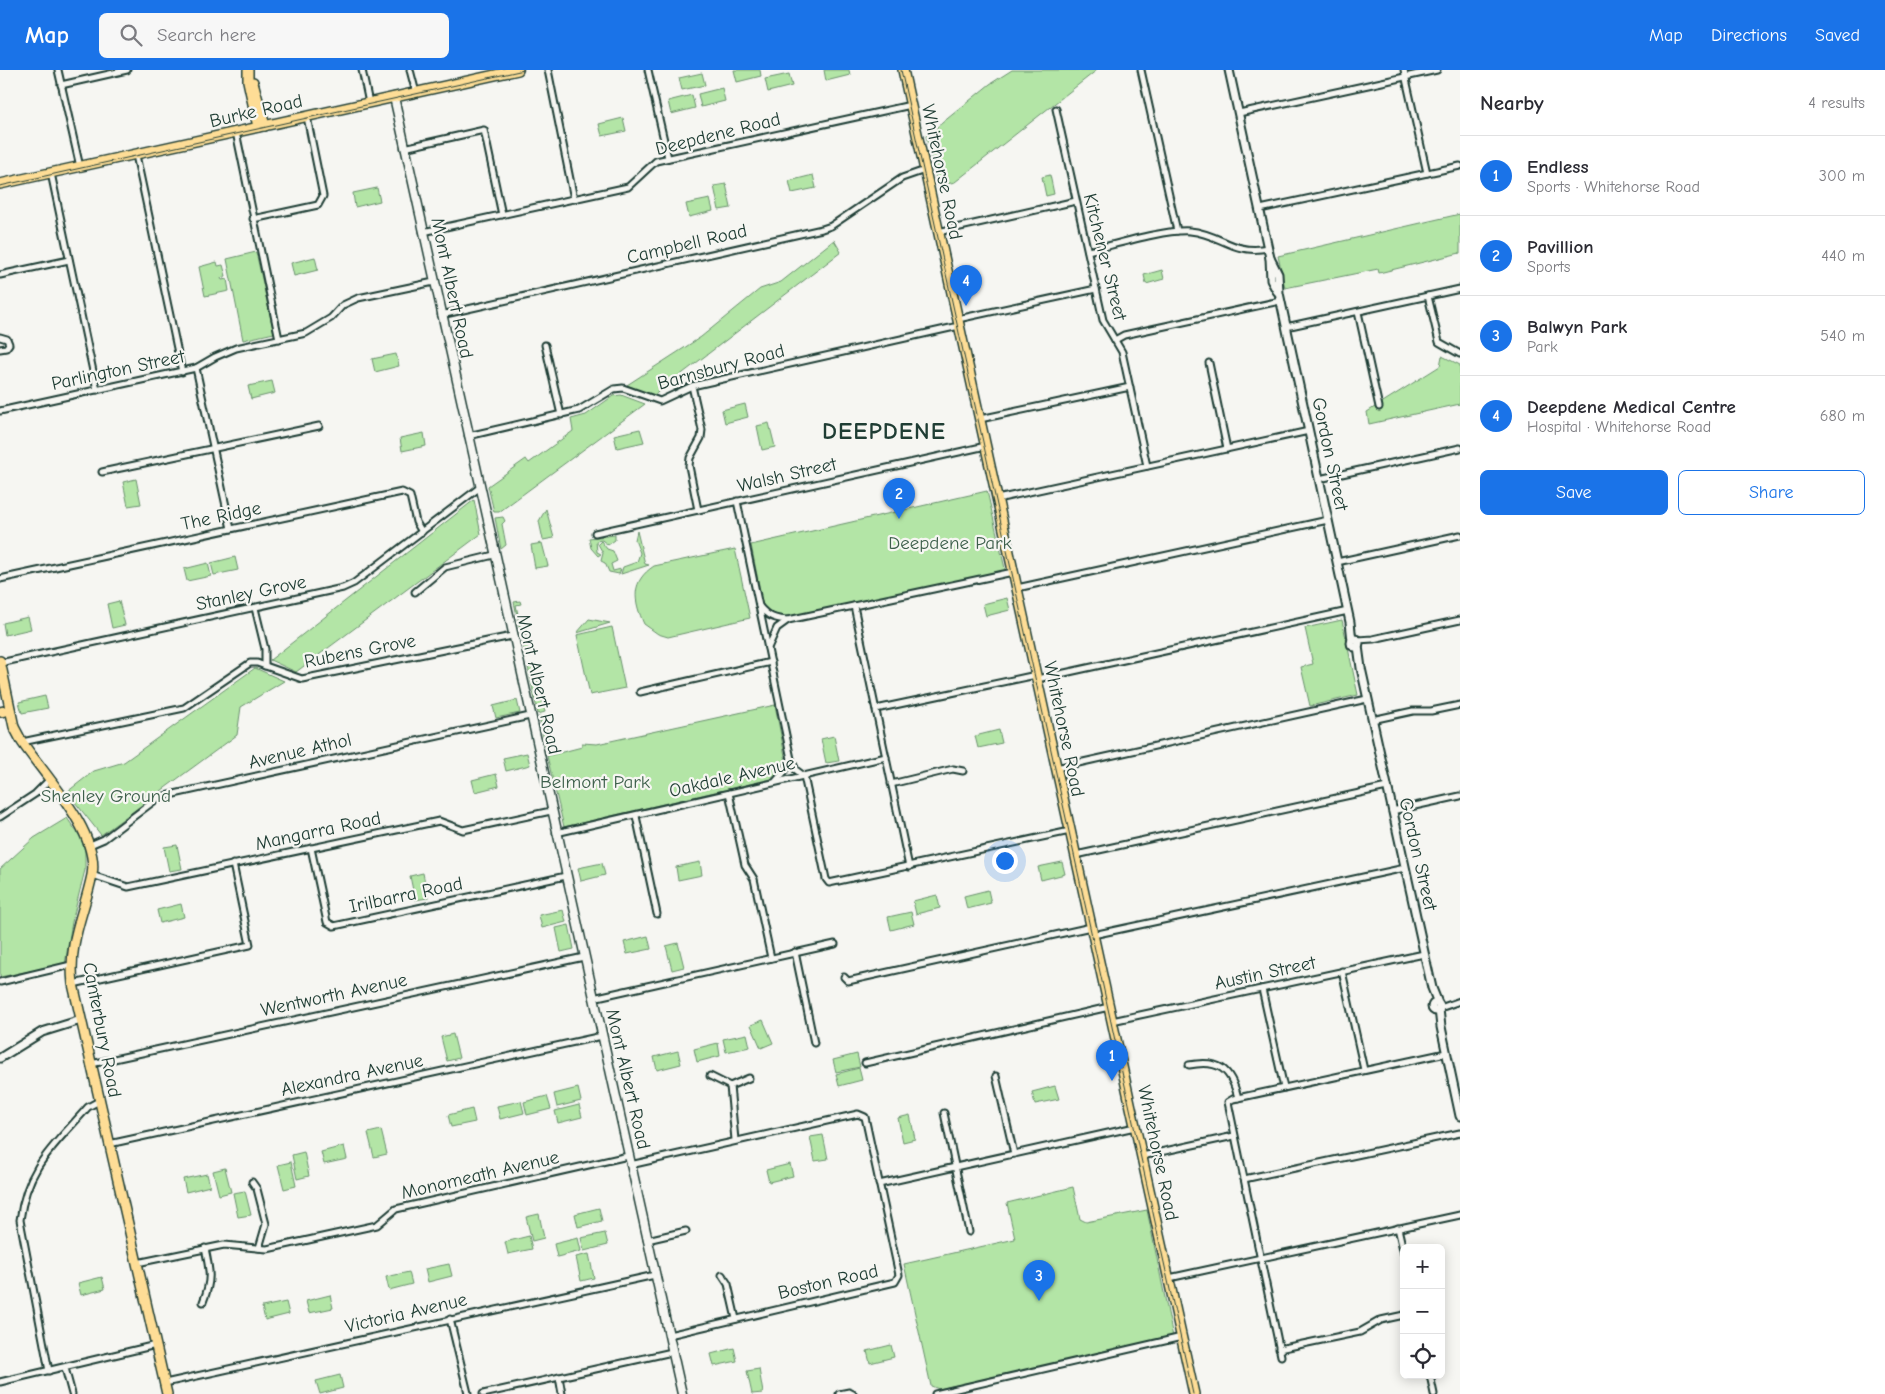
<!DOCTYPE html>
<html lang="en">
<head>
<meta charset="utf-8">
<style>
  body { margin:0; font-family:"Comic Neue",sans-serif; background:#f7f7f7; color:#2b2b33 }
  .controls { position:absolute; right:15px; bottom:15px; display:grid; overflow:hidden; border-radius:8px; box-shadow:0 2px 12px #0003 }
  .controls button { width:45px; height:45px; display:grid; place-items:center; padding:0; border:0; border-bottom:1px solid #e1e1e2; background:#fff; color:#2b2b33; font:25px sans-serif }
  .you { position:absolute; left:1004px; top:790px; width:18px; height:18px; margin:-12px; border:4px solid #fff; border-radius:50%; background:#1a73e8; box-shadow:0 0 0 8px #1a73e833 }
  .badge { display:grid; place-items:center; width:32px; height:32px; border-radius:50%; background:#1a73e8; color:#fff; font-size:16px; font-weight:700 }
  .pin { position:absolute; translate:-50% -41px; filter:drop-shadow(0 1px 2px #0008) }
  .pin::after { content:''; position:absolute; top:26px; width:18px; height:15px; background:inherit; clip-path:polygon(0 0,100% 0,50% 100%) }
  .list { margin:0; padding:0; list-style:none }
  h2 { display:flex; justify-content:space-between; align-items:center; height:65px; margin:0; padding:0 20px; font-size:21px }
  h2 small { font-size:16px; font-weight:400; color:#7c7c81 }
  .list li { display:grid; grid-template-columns:32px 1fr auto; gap:15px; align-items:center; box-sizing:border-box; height:80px; padding:0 20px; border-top:1px solid #e1e1e2 }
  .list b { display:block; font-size:19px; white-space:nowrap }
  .list p { margin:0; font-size:16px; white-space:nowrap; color:#7c7c81 }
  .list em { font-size:16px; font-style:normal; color:#7c7c81 }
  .actions { display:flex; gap:10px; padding:15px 20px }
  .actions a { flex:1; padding:11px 0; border:1px solid #1a73e8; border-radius:8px; text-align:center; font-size:18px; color:#1a73e8 }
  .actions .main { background:#1a73e8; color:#fff }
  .icon { flex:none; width:28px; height:28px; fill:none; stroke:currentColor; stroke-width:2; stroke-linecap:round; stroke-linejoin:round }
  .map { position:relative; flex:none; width:1460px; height:1324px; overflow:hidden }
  header { display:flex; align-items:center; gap:30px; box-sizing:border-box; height:70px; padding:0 25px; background:#1a73e8; color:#fff }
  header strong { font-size:24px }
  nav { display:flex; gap:28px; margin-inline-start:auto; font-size:18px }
  .search { width:350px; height:45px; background:#f7f7f7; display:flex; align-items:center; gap:12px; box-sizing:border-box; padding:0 18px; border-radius:8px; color:#7c7c81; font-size:19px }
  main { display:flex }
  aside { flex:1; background:#fff }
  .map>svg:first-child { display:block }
</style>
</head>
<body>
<header>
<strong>Map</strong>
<div class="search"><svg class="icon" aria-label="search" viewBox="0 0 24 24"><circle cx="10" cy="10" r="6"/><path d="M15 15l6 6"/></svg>Search here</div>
<nav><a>Map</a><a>Directions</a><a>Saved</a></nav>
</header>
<main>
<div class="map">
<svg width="1460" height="1324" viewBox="0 0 1460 1324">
  <rect width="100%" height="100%" fill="#f6f6f2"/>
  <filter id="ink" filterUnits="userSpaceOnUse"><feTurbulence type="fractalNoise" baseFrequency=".02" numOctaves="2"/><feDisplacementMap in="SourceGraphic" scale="10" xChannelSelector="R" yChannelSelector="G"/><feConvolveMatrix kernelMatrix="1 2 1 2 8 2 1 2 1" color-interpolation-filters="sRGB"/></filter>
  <g filter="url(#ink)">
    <g fill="#b3e5a6" stroke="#69916d">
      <polygon points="734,0 760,0 761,6 737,12"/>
      <polygon points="824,0 849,0 850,5 826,11"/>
      <polygon points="1012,0 1097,0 955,112 938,116 926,66 990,14"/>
      <polygon points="702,3 705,15 682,20 679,8"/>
      <polygon points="789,4 792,16 768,22 765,9"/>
      <polygon points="722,18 725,31 701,37 698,24"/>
      <polygon points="692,25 695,38 671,44 668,31"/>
      <polygon points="623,48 626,61 602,66 599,54"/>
      <polygon points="813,105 816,118 792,123 789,111"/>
      <polygon points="1050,105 1054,124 1046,126 1042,107"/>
      <polygon points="726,114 731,138 719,140 714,116"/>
      <polygon points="377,118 380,131 355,137 353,123"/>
      <polygon points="710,129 713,141 689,147 686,134"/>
      <polygon points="1460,144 1460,183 1379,203 1378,199 1285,218 1278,186"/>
      <polygon points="834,170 841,182 653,326 627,315 701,267 760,219 781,212"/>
      <polygon points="256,182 274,263 243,270 227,189"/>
      <polygon points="315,187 318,200 294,206 291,193"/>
      <polygon points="217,192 218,196 223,195 226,206 221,208 222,210 227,209 229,221 205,226 199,197"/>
      <polygon points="1162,200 1164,209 1146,214 1144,205"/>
      <polygon points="396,284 399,296 375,302 372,289"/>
      <polygon points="1442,286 1460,295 1460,334 1369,354 1367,342 1440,296"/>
      <polygon points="272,311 275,323 251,329 248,316"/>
      <polygon points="621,325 645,334 499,442 494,442 488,416 526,389 529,393 573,361 571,349 586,345 613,326"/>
      <polygon points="745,334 748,347 725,353 722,340"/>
      <polygon points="769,353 775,377 762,380 757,356"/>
      <polygon points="640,359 644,372 617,378 614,365"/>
      <polygon points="424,363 426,376 402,381 400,368"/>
      <polygon points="136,409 141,434 128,436 123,412"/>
      <path d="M987 421 1006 503 788 550C772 549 760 542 757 526L761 525 751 475Z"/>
      <polygon points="474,430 481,464 296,602 270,590"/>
      <polygon points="546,439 554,468 543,470 539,451"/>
      <polygon points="503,447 505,451 502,454 506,475 501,479 495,448"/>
      <polygon points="637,461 645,494 649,495 621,504 623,497 637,492 640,483 635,470"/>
      <polygon points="615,465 615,470 608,475 602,470 596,471 597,482 601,484 598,486 591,478 589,468"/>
      <polygon points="601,471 607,479 613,481 617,491 611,494 613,501 621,499 619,504 609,502 605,493 601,491 603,483 598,474"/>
      <polygon points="542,473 548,496 535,498 531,475"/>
      <path d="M735 479 750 548 668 567 658 564 644 554C633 530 631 511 654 496Z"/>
      <polygon points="235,487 238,500 214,505 211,493"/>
      <polygon points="208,493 211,506 187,511 184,499"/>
      <polygon points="1007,528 1010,540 986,546 983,534"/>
      <polygon points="119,531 125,555 112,558 107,534"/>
      <polygon points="520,531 521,534 516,535 521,559 527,565 523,566 525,574 529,573 531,587 526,588 514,532"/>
      <polygon points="28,547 31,559 5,565 3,553"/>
      <polygon points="589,549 610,553 577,563"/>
      <polygon points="1342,550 1358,625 1310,636 1301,597 1313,594 1305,558"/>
      <polygon points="612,557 625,618 590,625 577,565"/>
      <polygon points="528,597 534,597 545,642 538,644"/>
      <polygon points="255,598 284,611 241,637 237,665 101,765 67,722 94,701 124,692"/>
      <polygon points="45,626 48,638 22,643 19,632"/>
      <polygon points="517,630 520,643 496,648 493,636"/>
      <polygon points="775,635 786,691 771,709 564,757 547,686 582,677 582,673 597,674"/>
      <polygon points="539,646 545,647 547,663 550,660 553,674 546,680"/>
      <polygon points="999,660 1002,673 978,678 975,666"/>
      <polygon points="834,666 839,691 826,693 821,669"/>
      <polygon points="527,683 530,695 506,701 503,688"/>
      <polygon points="496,704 499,716 475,722 472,710"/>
      <polygon points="67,748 81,768 85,781 85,800 72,852 65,894 0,907 0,799 34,768"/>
      <polygon points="177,775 182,799 169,801 164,777"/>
      <polygon points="700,792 702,805 678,810 676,797"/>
      <polygon points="1062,792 1065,804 1041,810 1038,797"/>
      <polygon points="602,793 605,805 581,811 578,798"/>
      <polygon points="423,803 428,828 415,830 410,806"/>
      <polygon points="988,820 991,833 967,839 964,826"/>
      <polygon points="937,825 940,838 916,844 913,831"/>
      <polygon points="181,834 184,847 160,853 157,840"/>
      <polygon points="563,840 566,852 542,858 539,845"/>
      <polygon points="911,842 914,854 891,860 888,847"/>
      <polygon points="569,855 574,879 561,882 556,858"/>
      <polygon points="648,866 651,879 627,884 624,872"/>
      <polygon points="678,873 684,897 672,900 666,876"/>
      <polygon points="763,950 773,973 761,978 751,955"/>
      <polygon points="453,964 459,988 447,991 441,967"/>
      <polygon points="747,964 750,977 726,982 723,969"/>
      <polygon points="718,973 720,986 697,992 694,979"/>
      <polygon points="678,981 681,994 657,1000 654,987"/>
      <polygon points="857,984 860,997 836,1002 833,990"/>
      <polygon points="859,998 862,1010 839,1016 836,1004"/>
      <polygon points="1055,1016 1059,1029 1035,1034 1032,1022"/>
      <polygon points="578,1018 581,1031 557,1037 554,1024"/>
      <polygon points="547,1026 551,1039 527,1045 524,1032"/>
      <polygon points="521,1031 524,1043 500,1049 497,1036"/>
      <polygon points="579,1035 582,1047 558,1053 555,1041"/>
      <polygon points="472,1039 475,1052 451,1057 448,1045"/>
      <polygon points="910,1045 915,1069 903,1072 898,1048"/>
      <polygon points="381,1060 387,1084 374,1087 368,1063"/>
      <polygon points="823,1065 828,1089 815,1091 810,1067"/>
      <polygon points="344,1076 347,1089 324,1094 321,1082"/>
      <polygon points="304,1082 309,1106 297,1109 292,1085"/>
      <polygon points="291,1092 296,1116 284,1119 278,1095"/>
      <polygon points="790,1094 793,1106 769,1112 766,1100"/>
      <polygon points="225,1098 231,1122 219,1125 213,1101"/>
      <polygon points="207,1104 210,1116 186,1122 183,1109"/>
      <polygon points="1073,1117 1080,1149 1086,1152 1147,1140 1173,1267 939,1319 931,1316 904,1194 1015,1169 1007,1133"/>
      <polygon points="245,1121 251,1145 238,1147 233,1123"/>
      <polygon points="599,1138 602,1151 578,1157 575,1144"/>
      <polygon points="539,1144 544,1168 532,1171 526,1147"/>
      <polygon points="605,1163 608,1175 584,1181 581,1168"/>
      <polygon points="529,1166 532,1179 508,1184 505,1172"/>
      <polygon points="578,1168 581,1181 557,1187 554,1174"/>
      <polygon points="589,1184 594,1208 581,1211 576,1187"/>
      <polygon points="449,1194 452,1206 428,1212 425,1199"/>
      <polygon points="409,1202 412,1214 389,1220 386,1207"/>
      <polygon points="102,1207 105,1219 81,1225 78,1213"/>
      <polygon points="330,1225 333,1238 309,1243 306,1231"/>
      <polygon points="286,1232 289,1244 265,1250 262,1237"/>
      <polygon points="891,1275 894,1287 870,1293 867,1281"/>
      <polygon points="734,1278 737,1291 714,1296 711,1284"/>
      <polygon points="759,1299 763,1323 752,1324 747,1301"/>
      <polygon points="340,1305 343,1318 320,1324 316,1311"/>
    </g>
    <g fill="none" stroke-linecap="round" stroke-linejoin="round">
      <defs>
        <g id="minor">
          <polyline points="58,0 80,97"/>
          <polyline points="362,0 369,33"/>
          <polyline points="410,0 416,23"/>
          <polyline points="548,0 574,129"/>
          <polyline points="648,0 668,88"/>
          <polyline points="1141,0 1177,161"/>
          <polyline points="1404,0 1427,103"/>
          <polyline points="61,15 127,0"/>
          <polyline points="1056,39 1103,250 1122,282 1147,396"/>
          <polyline points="1239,43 1437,0"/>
          <polyline points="236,62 279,269"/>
          <polyline points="404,78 484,60 502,145"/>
          <polyline points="136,85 182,302"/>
          <polyline points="51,103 97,320"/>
          <polyline points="1260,139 1460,96"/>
          <polyline points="253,149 318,135 323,126 307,47"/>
          <polyline points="423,162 628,117 656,91 911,35"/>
          <polyline points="938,162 1076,131"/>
          <path d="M1088 181C1114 175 1165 159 1190 161 1222 164 1232 185 1268 178"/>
          <polyline points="0,205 69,190"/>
          <polyline points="1428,226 1439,272 1460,284"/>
          <polyline points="1358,242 1379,337"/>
          <polyline points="441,245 822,159 831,156 902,108 925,100"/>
          <polyline points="958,249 1096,219"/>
          <polyline points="1286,257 1460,219"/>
          <polyline points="0,267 7,269 9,274 6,278 0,279"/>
          <polyline points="1115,270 1124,265 1280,231"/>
          <polyline points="545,275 561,345"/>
          <polyline points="1209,293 1227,379"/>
          <polyline points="196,298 231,459"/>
          <polyline points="692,316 702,360 701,368 690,388 689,396 698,440"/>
          <polyline points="0,341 196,298 215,287 236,278 306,263 331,248 343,235 358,228 434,212"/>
          <polyline points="980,349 1130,317"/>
          <polyline points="468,366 579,340 614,319 623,318 660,331 692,316 959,256"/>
          <polyline points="102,402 319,356"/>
          <polyline points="1319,409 1460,378"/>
          <polyline points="997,429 1309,361"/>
          <polyline points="737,431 791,689 796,700 804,706 826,809 829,813 1070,761"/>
          <polyline points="595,463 986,376"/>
          <polyline points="1337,492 1460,465"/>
          <polyline points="0,509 402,422 410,426 416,452 422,462"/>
          <polyline points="1017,518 1328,450"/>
          <polyline points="415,522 445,497 494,485"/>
          <path d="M759 536C768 547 775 549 788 550L777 558 768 578"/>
          <polyline points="854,536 909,797"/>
          <polyline points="255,538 265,579 265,596"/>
          <polyline points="788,550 1013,502"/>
          <polyline points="1358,570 1373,569 1460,550"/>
          <polyline points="0,593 343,518 354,513 479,418"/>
          <polyline points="1037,609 1348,541"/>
          <polyline points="640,622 771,592"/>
          <polyline points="876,639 1036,605"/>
          <polyline points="1372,650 1413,641 1431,641 1460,635"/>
          <polyline points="22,672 184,638 250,593 257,593 302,609 512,566"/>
          <polyline points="1056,698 1367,629"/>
          <polyline points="776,711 784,702 791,689"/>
          <polyline points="891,714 953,699 963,701"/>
          <polyline points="729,723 745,795 754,809 771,888"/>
          <polyline points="1392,741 1460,726"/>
          <polyline points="636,746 657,844"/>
          <polyline points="0,747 35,724 49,710"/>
          <polyline points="556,763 886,687"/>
          <polyline points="90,775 104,769 158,728 165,726 530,646"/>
          <polyline points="311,778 327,852 334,856 566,806"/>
          <polyline points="1076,785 1387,717"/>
          <polyline points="92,805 128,817 439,751 463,760 551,741"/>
          <polyline points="1093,865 1405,798"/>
          <polyline points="795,882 814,973"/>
          <polyline points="1342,901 1364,1000"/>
          <polyline points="844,907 848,911 1091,857"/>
          <polyline points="0,912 71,895"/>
          <polyline points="73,914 250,875 233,794"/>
          <polyline points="1262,919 1284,1018"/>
          <polyline points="593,928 835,874"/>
          <polyline points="1440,938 1460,931"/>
          <polyline points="1112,951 1424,884"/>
          <polyline points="865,993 1109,937"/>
          <polyline points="91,994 584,887"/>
          <path d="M1189 995C1219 989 1231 999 1238 1028"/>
          <polyline points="710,1006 730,1016"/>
          <polyline points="996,1006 1014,1084"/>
          <polyline points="944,1043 969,1162"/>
          <polyline points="735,1070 730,1016 749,1008"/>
          <polyline points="109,1074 602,966"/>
          <polyline points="1142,1086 1234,1066"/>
          <polyline points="630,1095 858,1044 865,1047 899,1205 895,1212 669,1265"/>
          <polyline points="1244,1109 1460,1063"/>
          <polyline points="252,1112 257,1119 266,1154 259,1178"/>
          <polyline points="879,1114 1135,1057"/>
          <polyline points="1398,1158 1404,1184"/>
          <polyline points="647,1170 686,1161"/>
          <polyline points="137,1193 224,1175 267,1179 377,1155 396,1139 628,1086"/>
          <polyline points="722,1205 728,1214 736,1249"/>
          <polyline points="1169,1208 1460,1145"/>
          <path d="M203 1232C212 1210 210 1201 205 1178"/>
          <polyline points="450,1249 468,1323"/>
          <polyline points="1279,1279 1360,1262 1381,1250 1404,1245"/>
          <polyline points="1281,1286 1228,1032 1233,1029 1446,983"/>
          <polyline points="65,1298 72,1324"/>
          <path d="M49 1301 20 1150C27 1096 54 1076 88 1037L99 1031"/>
          <polyline points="1430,1305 1434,1324"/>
          <polyline points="559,1307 562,1324"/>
          <polyline points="0,1312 156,1275"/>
          <polyline points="165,1313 655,1205"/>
          <polyline points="483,1324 672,1282"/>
          <polyline points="839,1324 849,1322 853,1324"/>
          <polyline points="935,1324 1182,1267"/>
        </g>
        <g id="tertiary">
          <polyline points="1229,0 1270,188 1271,210 1277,221"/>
          <polyline points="1270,188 1278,204 1279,223 1350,552 1352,571"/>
          <circle cx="1355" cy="573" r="4"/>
          <polyline points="1358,576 1361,598 1432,918 1438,933"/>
          <circle cx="1436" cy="937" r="4"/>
          <polyline points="1439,939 1441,957 1460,1046"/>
          <polyline points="0,988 42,962 81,950"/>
        </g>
        <polyline id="secondary" points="394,27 682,1324"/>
        <g id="primary">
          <polyline points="248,0 248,11 258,57"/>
          <polyline points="903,0 1194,1324"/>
          <polyline points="253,12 265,56"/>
          <polyline points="0,114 518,0"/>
          <path d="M0 591 14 657 22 672C45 706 100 763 92 805 84 844 68 871 73 914L167 1324"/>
          <polyline points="0,642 10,640"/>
        </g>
      </defs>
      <use href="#minor" stroke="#1f3d34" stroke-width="9"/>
      <use href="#tertiary" stroke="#1f3d34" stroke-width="11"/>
      <use href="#secondary" stroke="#1f3d34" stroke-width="11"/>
      <use href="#primary" stroke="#1f3d34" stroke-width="12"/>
      <use href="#minor" stroke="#f6f6f2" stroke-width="5"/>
      <use href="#tertiary" stroke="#f6f6f2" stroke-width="7"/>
      <use href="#secondary" stroke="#f6f6f2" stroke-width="8"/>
      <use href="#primary" stroke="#fedd96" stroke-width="9"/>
      <g stroke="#1f3d34" stroke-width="1">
        <polyline points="901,0 1193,1324"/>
        <polyline points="0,116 524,0"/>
      </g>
    </g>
  </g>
  <g text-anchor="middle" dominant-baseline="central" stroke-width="4.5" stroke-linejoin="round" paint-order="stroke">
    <g font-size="19" fill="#1f3d34" stroke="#f6f6f2">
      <text transform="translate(256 41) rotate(-13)">Burke Road</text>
      <text transform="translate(718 64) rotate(-14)">Deepdene Road</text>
      <text transform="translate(942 102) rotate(78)">Whitehorse Road</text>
      <text transform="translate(687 174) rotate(-13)">Campbell Road</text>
      <text transform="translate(1105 187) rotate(76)">Kitchener Street</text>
      <text transform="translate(452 218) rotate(78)">Mont Albert Road</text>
      <text transform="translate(721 297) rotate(-15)">Barnsbury Road</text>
      <text transform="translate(118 300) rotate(-12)">Parlington Street</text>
      <text transform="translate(1330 384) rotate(78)">Gordon Street</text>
      <text transform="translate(787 405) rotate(-13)">Walsh Street</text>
      <text transform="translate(221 446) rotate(-12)">The Ridge</text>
      <text transform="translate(251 523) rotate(-12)">Stanley Grove</text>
      <text transform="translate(360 581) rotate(-11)">Rubens Grove</text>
      <text transform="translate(539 614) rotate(77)">Mont Albert Road</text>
      <text transform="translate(1064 659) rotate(78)">Whitehorse Road</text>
      <text transform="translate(300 681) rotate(-13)">Avenue Athol</text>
      <text transform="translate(732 707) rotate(-13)">Oakdale Avenue</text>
      <text transform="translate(318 761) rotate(-12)">Mangarra Road</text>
      <text transform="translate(1418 784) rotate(77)">Gordon Street</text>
      <text transform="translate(406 825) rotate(-12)">Irilbarra Road</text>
      <text transform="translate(1265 903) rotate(-12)">Austin Street</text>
      <text transform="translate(334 925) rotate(-12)">Wentworth Avenue</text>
      <text transform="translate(102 960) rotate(79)">Canterbury Road</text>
      <text transform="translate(352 1005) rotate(-12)">Alexandra Avenue</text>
      <text transform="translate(628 1009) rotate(77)">Mont Albert Road</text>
      <text transform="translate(1158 1083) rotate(78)">Whitehorse Road</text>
      <text transform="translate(480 1105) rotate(-13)">Monomeath Avenue</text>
      <text transform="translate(828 1212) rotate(-13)">Boston Road</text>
      <text transform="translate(406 1243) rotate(-13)">Victoria Avenue</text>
    </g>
    <g font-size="19" fill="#3d5f4b" stroke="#f6f6f2">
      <text x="950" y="473">Deepdene Park</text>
      <text x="595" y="712">Belmont Park</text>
      <text x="106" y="726">Shenley Ground</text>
    </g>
    <g font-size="24" font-weight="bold" letter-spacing="1" fill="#1f3d34" stroke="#f6f6f2">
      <text x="884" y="361">DEEPDENE</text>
    </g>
  </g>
</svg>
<div class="controls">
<button>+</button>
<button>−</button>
<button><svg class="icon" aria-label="locate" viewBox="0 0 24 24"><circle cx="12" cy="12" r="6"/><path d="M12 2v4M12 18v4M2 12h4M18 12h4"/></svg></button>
</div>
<div class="you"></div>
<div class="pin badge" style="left:1112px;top:1011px">1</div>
<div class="pin badge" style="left:899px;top:449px">2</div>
<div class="pin badge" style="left:1039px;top:1231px">3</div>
<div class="pin badge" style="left:966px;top:236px">4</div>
</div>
<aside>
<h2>Nearby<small>4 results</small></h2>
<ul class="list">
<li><span class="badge">1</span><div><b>Endless</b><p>Sports · Whitehorse Road</p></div><em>300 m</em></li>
<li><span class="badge">2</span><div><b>Pavillion</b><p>Sports</p></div><em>440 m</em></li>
<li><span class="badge">3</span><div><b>Balwyn Park</b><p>Park</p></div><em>540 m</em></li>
<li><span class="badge">4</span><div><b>Deepdene Medical Centre</b><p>Hospital · Whitehorse Road</p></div><em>680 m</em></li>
</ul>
<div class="actions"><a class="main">Save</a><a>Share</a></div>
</aside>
</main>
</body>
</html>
